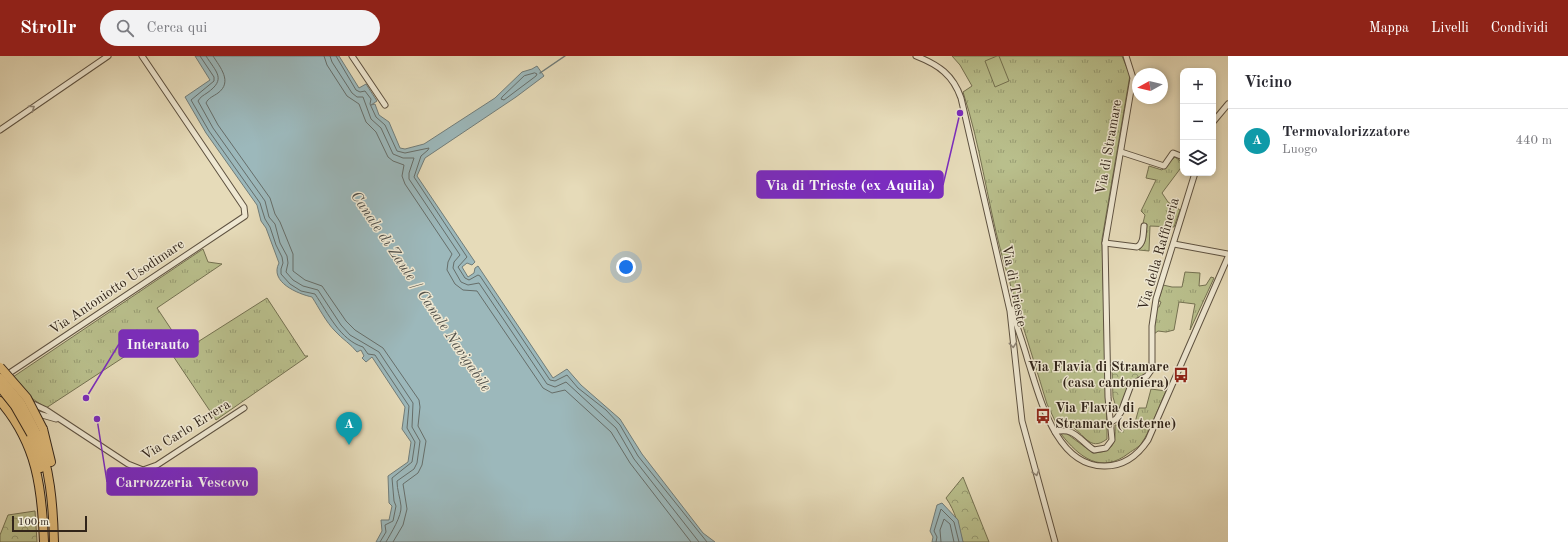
<!DOCTYPE html>
<html lang="it">
<head>
<meta charset="utf-8">
<style>
  body { margin:0; font-family:"Old Standard TT",serif; background:#f2f2f3; color:#2b2b33 }
  .controls { position:absolute; right:12px; top:12px; display:grid; overflow:hidden; border-radius:8px; box-shadow:0 2px 6px #0003 }
  .controls button { width:36px; height:36px; display:grid; place-items:center; padding:0; border:0; border-bottom:1px solid #e1e1e2; background:#fff; color:#2b2b33; font:20px sans-serif }
  .compass { position:absolute; left:1132px; top:12px; width:36px; height:36px; border-radius:50%; background:#fff; box-shadow:0 2px 6px #0003; rotate:262deg }
  .scale { position:absolute; left:12px; bottom:10px; width:75px; box-sizing:border-box; padding-left:4px; border:2px solid #312419; border-top:0; font-size:11px; line-height:14px; white-space:nowrap; color:#312419; -webkit-text-stroke:3px #efe8d2; paint-order:stroke }
  .you { position:absolute; left:626px; top:211px; width:14px; height:14px; margin:-10px; border:3px solid #fff; border-radius:50%; background:#1a73e8; box-shadow:0 0 0 6px #1a73e833 }
  .badge { display:grid; place-items:center; width:26px; height:26px; border-radius:50%; background:#8f2418; color:#fff; font-size:13px; font-weight:700 }
  .pin { position:absolute; translate:-50% -33px; filter:drop-shadow(0 1px 2px #0008) }
  .pin::after { content:''; position:absolute; top:21px; width:14px; height:12px; background:inherit; clip-path:polygon(0 0,100% 0,50% 100%) }
  .list { margin:0; padding:0; list-style:none }
  h2 { display:flex; justify-content:space-between; align-items:center; height:52px; margin:0; padding:0 16px; font-size:17px }
  h2 small { font-size:13px; font-weight:400; color:#7c7c81 }
  .list li { display:grid; grid-template-columns:26px 1fr auto; gap:12px; align-items:center; box-sizing:border-box; height:64px; padding:0 16px; border-top:1px solid #e1e1e2 }
  .list b { display:block; font-size:15px; white-space:nowrap }
  .list p { margin:0; font-size:13px; white-space:nowrap; color:#7c7c81 }
  .list em { font-size:13px; font-style:normal; color:#7c7c81 }
  .icon { flex:none; width:22px; height:22px; fill:none; stroke:currentColor; stroke-width:2; stroke-linecap:round; stroke-linejoin:round }
  .map { position:relative; flex:none; width:1228px; height:486px; overflow:hidden }
  header { display:flex; align-items:center; gap:24px; box-sizing:border-box; height:56px; padding:0 20px; background:#8f2418; color:#fff }
  header strong { font-size:19px }
  nav { display:flex; gap:22px; margin-inline-start:auto; font-size:14px }
  .search { width:280px; height:36px; background:#f2f2f3; display:flex; align-items:center; gap:10px; box-sizing:border-box; padding:0 14px; border-radius:22px; color:#7c7c81; font-size:15px }
  main { display:flex }
  aside { flex:1; background:#fff }
  .map>svg:first-child { display:block }
</style>
</head>
<body>
<header>
<strong>Strollr</strong>
<div class="search"><svg class="icon" aria-label="search" viewBox="0 0 24 24"><circle cx="10" cy="10" r="6"/><path d="M15 15l6 6"/></svg>Cerca qui</div>
<nav><a>Mappa</a><a>Livelli</a><a>Condividi</a></nav>
</header>
<main>
<div class="map">
<svg width="1228" height="486" viewBox="0 0 1228 486">
  <defs>
    <pattern id="grass-tufts" width="24" height="20" patternUnits="userSpaceOnUse"><rect width="24" height="20" fill="#b9bf8c"/><path d="M3 7l-1-3M5 7V3M7 7l1-3M15 17l-1-3M17 17v-4M19 17l1-3" fill="none" stroke="#979b72"/></pattern>
    <pattern id="forest-crowns" width="20" height="18" patternUnits="userSpaceOnUse"><rect width="20" height="18" fill="#b9bf8c"/><path d="M2 6a3 3 0 1 1 6 0M12 15a3 3 0 1 1 6 0" fill="none" stroke="#979b72"/></pattern>
  </defs>
  <rect width="100%" height="100%" fill="#e6dbb9"/>
  <filter id="stains"><feTurbulence type="fractalNoise" baseFrequency=".005" numOctaves="4"/><feColorMatrix values="0 0 0 0 .2 0 0 0 0 .09 0 0 0 0 .02 0 0 0 .5 -.17"/></filter>
  <radialGradient id="worn" r=".72"><stop offset=".6" stop-color="#630" stop-opacity="0"/><stop offset="1" stop-color="#630" stop-opacity=".3"/></radialGradient>
  <g fill="url(#grass-tufts)" stroke="#757252">
    <path d="M952 0H1122L1130 19 1102 183 1107 374V383C1089 397 1084 376 1070 370 1066 369 1061 369 1057 369L1047 348C1032 298 1015 247 1001 196 987 143 980 88 963 36L972 30 960 9Z"/>
    <path d="M1175 101 1183 107V109L1162 137 1168 146 1180 154 1174 171 1150 170 1149 195 1139 194C1147 187 1146 178 1147 168L1143 167 1145 159 1141 155 1156 124 1146 122 1149 110 1162 114Z"/>
    <polygon points="203,193 208,206 222,208 157,252 185,294 267,242 305,300 308,300 216,364 157,276 152,280 153,282 46,352 33,343 10,323"/>
    <polygon points="1185,216 1200,217 1199,230 1206,229 1211,221 1214,222 1190,274 1195,248 1179,246 1174,274 1166,276 1158,275 1154,278 1156,251 1159,251 1161,246 1157,244 1160,240 1163,229 1172,231 1182,231"/>
    <path d="M1151 333 1166 335C1158 352 1152 372 1141 388 1139 391 1133 394 1129 397 1101 419 1079 401 1061 378L1066 377 1093 397C1113 396 1116 388 1115 369L1134 370 1139 352H1146Z"/>
  </g>
  <g fill="url(#forest-crowns)" stroke="#757252">
    <path d="M1150 311C1148 320 1139 319 1133 325 1128 330 1122 350 1118 358L1113 341 1112 314Z"/>
    <path d="M963 421 989 486H963C958 470 956 456 946 442Z"/>
    <polygon points="35,455 37,486 0,486 0,479 8,459"/>
  </g>
  <polygon fill="#b9bf8c" stroke="#757252" points="997,0 999,0 1009,25 995,31 985,5"/>
  <g fill="#9cb8bb" stroke="#717d7a">
    <path d="M195 0H339L359 32 366 28 377 45 371 49 375 48 379 59 389 66 400 92 405 93 424 88 495 42 522 16 532 13 537 10 544 20 516 41 425 102 417 120 475 206 472 209 467 207 462 211 468 221 474 217 475 212 478 210 553 322 567 313 581 329 620 363 642 398 703 477 715 486H376L382 475 381 464H389L392 450 389 447 388 420 408 406 411 386 402 373 405 351 372 301 366 306 362 302 364 300 361 294 357 296C351 288 342 283 335 275 326 266 319 252 312 241 298 238 269 226 279 207L266 172 261 165 257 149 206 77 185 41 210 24Z"/>
    <polygon points="942,447 958,464 963,486 932,486 933,481 930,475 937,449"/>
  </g>
  <g fill="none" stroke-linecap="round" stroke-linejoin="round">
    <g stroke="#666e6a" stroke-width="1">
      <path d="M200 0 214 21V25L191 44 209 75 260 147 265 163 270 171 276 189 282 201 283 207 281 213V218L290 228 301 235 315 238C328 257 340 284 363 291L368 298 375 299 409 350 407 372 415 386 412 406 392 422 394 445 396 450 393 465 385 469 386 476 380 486"/>
      <path d="M206 0C216 16 227 23 207 37 204 39 200 41 198 45L213 72 265 145 269 161 275 168 280 187 287 200 288 207 286 216 293 224 303 230 318 234 341 269 350 279 379 296 413 347 412 371 420 385 417 407 414 413 397 425C397 434 400 441 401 450 402 460 391 477 386 486"/>
      <path d="M213 0C220 11 233 26 218 37 214 40 208 42 206 47L218 69 270 142 275 158 280 166 293 198V215L305 224 322 230 346 265 355 274 383 292 419 344 420 351 418 370 426 385 422 409 418 417 403 428 407 453 403 469 393 486"/>
      <polyline points="324,0 327,9 347,40 359,48 366,66 376,76 388,101 393,105 404,109 402,120 405,128 452,198 448,206 447,214 455,228 463,234 477,235 543,332 552,337 565,334 611,376 630,407 691,486"/>
      <polyline points="330,0 332,6 352,37 357,41 363,41 371,63 381,72 393,98 403,102 414,102 409,117 409,123 460,199 454,206 453,212 461,226 468,229 479,227 547,328 555,331 566,326 616,372 634,403 699,486"/>
      <polyline points="336,0 356,34 360,36 365,35 371,43 370,48 376,61 385,69 397,95 405,97 429,92 428,94 421,100 414,121 467,201 458,211 465,222 469,224 478,219 480,220 550,324 555,325 567,319 578,332 606,354 620,369 638,400 707,486"/>
      <polygon points="535,17 537,18 536,20 504,44 501,43 502,41 524,20"/>
      <polyline points="936,486 937,481 934,475 941,453 954,466 959,486"/>
      <polyline points="941,486 940,474 944,463 950,468 954,486"/>
    </g>
    <polyline stroke="#717d7a" stroke-width="1.5" points="540,17 565,0"/>
    <defs>
      <g id="minor">
        <polyline points="352,0 385,49"/>
        <path d="M916 0C939 9 953 19 961 42L1010 255 1022 365 1055 486"/>
        <polyline points="1213,66 1228,48"/>
        <polyline points="0,74 108,0"/>
        <polyline points="1121,96 1164,110 1173,97 1183,101"/>
        <path d="M1105 187 1137 191C1144 187 1143 178 1144 170"/>
        <polyline points="1174,188 1228,198"/>
        <path d="M1011 253C1017 270 1023 287 1028 305 1040 342 1056 411 1105 410 1124 410 1138 399 1148 384L1228 201"/>
        <polyline points="5,320 245,160 244,151 142,0"/>
        <polyline points="31,347 46,354 128,408 143,414 157,409 244,352"/>
        <polyline points="35,357 56,363"/>
        <polyline points="1111,366 1116,363 1121,356 1131,329 1147,320 1152,313 1152,270 1156,243 1195,117"/>
        <path d="M1055 376C1074 370 1080 385 1094 394L1106 392 1112 384 1108 341 1105 187 1133 22 1126 0"/>
      </g>
      <g id="highway">
        <path d="M0 345C37 388 42 432 44 486"/>
        <polyline points="43,373 51,406"/>
        <path d="M36 376C50 412 53 447 54 486"/>
        <polyline points="31,378 41,412"/>
      </g>
    </defs>
    <use href="#minor" stroke="#5e5241" stroke-width="7"/>
    <use href="#highway" stroke="#312419" stroke-width="10"/>
    <use href="#minor" stroke="#efe8d2" stroke-width="5"/>
    <use href="#highway" stroke="#e3be7c" stroke-width="8"/>
    <defs>
      <g id="highway-bridge">
        <polyline points="0,311 27,342 43,373"/>
        <polyline points="0,322 21,347 36,376"/>
        <polyline points="0,331 15,350 31,378"/>
      </g>
    </defs>
    <use href="#highway-bridge" stroke="#312419" stroke-width="10" stroke-linecap="butt"/>
    <use href="#highway-bridge" stroke="#e3be7c" stroke-width="8"/>
  </g>
  <defs><path id="oneway-chevron" d="M-2-3.5L2.5 0L-2 3.5" fill="none" stroke-width="1.6" stroke-linecap="round" stroke-linejoin="round"/></defs>
  <g stroke="#908676">
    <use href="#oneway-chevron" transform="translate(32 52) rotate(-34)"/>
    <use href="#oneway-chevron" transform="translate(1013 289) rotate(84)"/>
    <use href="#oneway-chevron" transform="translate(1036 417) rotate(74)"/>
  </g>
  <defs>
    <symbol id="bus-bare" viewBox="-9 -9 18 18"><path d="M-5-6H5V4H4V6H2V4H-2V6H-4V4H-5ZM-3.5-4V0h7V-4ZM-3.5 1.2v1.5H-2V1.2ZM2 1.2v1.5H3.5V1.2Z" fill="#8f2418" stroke="#efe8d2" stroke-width="2.5" paint-order="stroke"/></symbol>
  </defs>
  <g fill-rule="evenodd">
    <use href="#bus-bare" x="1170" y="308" width="22" height="22"/>
    <use href="#bus-bare" x="1032" y="349" width="22" height="22"/>
  </g>
  <g text-anchor="middle" dominant-baseline="central" stroke-width="3" stroke-linejoin="round" paint-order="stroke">
    <g font-size="14" fill="#312419" stroke="#efe8d2">
      <text transform="translate(1109 91) rotate(-80)">Via di Stramare</text>
      <text transform="translate(1159 198) rotate(-74)">Via della Raffineria</text>
      <text transform="translate(1014 230) rotate(79)">Via di Trieste</text>
      <text transform="translate(117 231) rotate(-34)">Via Antoniotto Usodimare</text>
      <text transform="translate(186 374) rotate(-32)">Via Carlo Errera</text>
    </g>
    <g font-size="14" font-weight="bold" fill="#312419" stroke="#efe8d2" text-anchor="end">
      <text x="1169" y="311">Via Flavia di Stramare<tspan x="1169" dy="16">(casa cantoniera)</tspan></text>
      <text x="1055" y="352" text-anchor="start">Via Flavia di<tspan x="1055" dy="16">Stramare (cisterne)</tspan></text>
    </g>
    <g font-size="15" font-style="italic" fill="#51504a" stroke="#efe8d2">
      <text transform="translate(420 236) rotate(56)">Canale di Zaule / Canale Navigabile</text>
    </g>
  </g>
  <path fill="none" stroke="#7b2cbf" stroke-width="1.5" d="M960 57L943 129M86 342L119 288M97 363L107 426"/>
  <g fill="#7b2cbf" stroke="#efe8d2" stroke-width="1.5">
    <circle cx="960" cy="57" r="4"/>
    <circle cx="86" cy="342" r="4"/>
    <circle cx="97" cy="363" r="4"/>
  </g>
  <g fill="#7b2cbf" stroke="#7b2cbf" stroke-width="1.5">
    <rect x="757" y="115" width="186" height="27" rx="4"/>
    <rect x="119" y="274" width="79" height="27" rx="4"/>
    <rect x="107" y="412" width="150" height="27" rx="4"/>
  </g>
  <g font-size="15" text-anchor="middle" font-weight="bold" fill="#fff">
    <text x="850" y="134">Via di Trieste (ex Aquila)</text>
    <text x="158" y="293">Interauto</text>
    <text x="182" y="431">Carrozzeria Vescovo</text>
  </g>
  <rect width="100%" height="100%" filter="url(#stains)"/>
  <rect width="100%" height="100%" fill="url(#worn)"/>
</svg>
<div class="controls">
<button>+</button>
<button>−</button>
<button><svg class="icon" aria-label="layers" viewBox="0 0 24 24"><path d="M12 4l9 5-9 5-9-5zM3 14l9 5 9-5"/></svg></button>
</div>
<svg class="compass" viewBox="-18 -18 36 36"><path d="M0-13l5 13h-10z" fill="#e53935"/><path d="M0 13l5-13h-10z" fill="#7c7c81"/></svg>
<div class="scale">100 m</div>
<div class="you"></div>
<div class="pin badge" style="left:349px;top:389px;background:#0f9aa8">A</div>
</div>
<aside>
<h2>Vicino<small></small></h2>
<ul class="list">
<li><span class="badge" style="background:#0f9aa8">A</span><div><b>Termovalorizzatore</b><p>Luogo</p></div><em>440 m</em></li>
</ul>
</aside>
</main>
</body>
</html>
